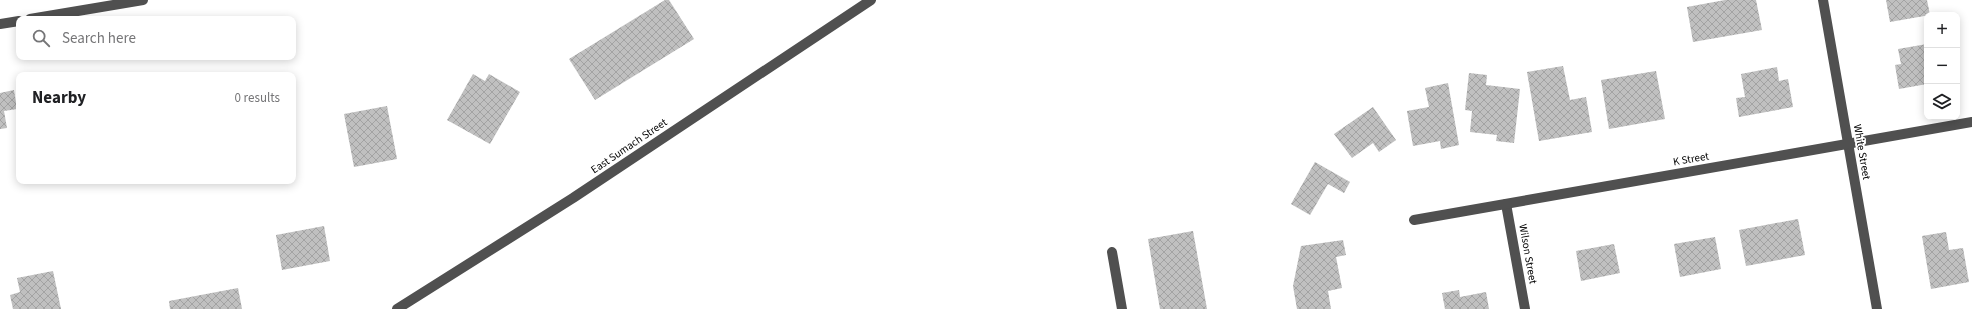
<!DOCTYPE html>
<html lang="en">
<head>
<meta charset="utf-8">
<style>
  body { margin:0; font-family:"Source Sans 3",sans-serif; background:#f2f2f2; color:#202124 }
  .controls { position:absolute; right:12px; top:12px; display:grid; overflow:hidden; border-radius:8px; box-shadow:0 2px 10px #0003 }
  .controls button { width:36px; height:36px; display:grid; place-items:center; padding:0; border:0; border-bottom:1px solid #e0e0e0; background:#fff; color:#202124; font:20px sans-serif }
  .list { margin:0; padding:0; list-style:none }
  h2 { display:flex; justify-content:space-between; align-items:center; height:52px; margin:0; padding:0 16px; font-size:17px }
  h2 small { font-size:13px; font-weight:400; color:#757577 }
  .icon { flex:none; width:22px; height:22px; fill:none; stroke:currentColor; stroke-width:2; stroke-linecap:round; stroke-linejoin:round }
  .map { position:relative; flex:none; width:1972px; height:309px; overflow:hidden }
  .search { position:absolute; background:#fff; box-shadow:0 2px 10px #0003; left:16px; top:16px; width:280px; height:44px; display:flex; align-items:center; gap:10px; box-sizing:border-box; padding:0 14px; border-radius:8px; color:#757577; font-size:15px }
  .panel { position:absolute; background:#fff; box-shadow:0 2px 10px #0003; left:16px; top:72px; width:280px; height:112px; border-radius:8px }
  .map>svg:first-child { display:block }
</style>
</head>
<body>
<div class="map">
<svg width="1972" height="309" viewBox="0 0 1972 309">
  <defs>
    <pattern id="building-cross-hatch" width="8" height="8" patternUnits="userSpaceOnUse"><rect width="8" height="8" fill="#c0c0c0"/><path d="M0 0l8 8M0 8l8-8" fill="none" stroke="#a3a3a3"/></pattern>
  </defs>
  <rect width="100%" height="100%" fill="#fff"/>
  <g fill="url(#building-cross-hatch)">
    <polygon points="665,0 669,0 694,39 595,100 569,59"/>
    <polygon points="1725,0 1756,0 1762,30 1693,42 1687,7"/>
    <polygon points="1886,0 1927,0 1930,15 1890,22"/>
    <polygon points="1927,44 1927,84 1899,89 1895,65 1901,64 1898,49"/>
    <polygon points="1563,66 1570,100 1586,97 1592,132 1539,141 1527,72"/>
    <polygon points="1777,67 1779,81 1788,79 1793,107 1739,117 1736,98 1745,97 1741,74"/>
    <polygon points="1656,71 1665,119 1609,129 1601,80"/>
    <polygon points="1469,73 1487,75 1486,85 1520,89 1514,143 1496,141 1497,135 1470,132 1472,111 1465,110"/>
    <polygon points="473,74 485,81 489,74 520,92 490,144 447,120"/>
    <polygon points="1448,83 1459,145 1441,149 1440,141 1413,146 1407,111 1429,107 1425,88"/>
    <polygon points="14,90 17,109 4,111 7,128 0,129 0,93"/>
    <polygon points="387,106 397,159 354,167 344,114"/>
    <polygon points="1373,107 1396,140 1379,152 1373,143 1352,158 1334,134"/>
    <polygon points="1315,162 1350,182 1344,193 1328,184 1310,215 1291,204"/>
    <polygon points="1798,219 1805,255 1746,266 1739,230"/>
    <polygon points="324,226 330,261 282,270 276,235"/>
    <polygon points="1193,231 1207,309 1160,309 1148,239"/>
    <polygon points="1946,232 1949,250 1963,248 1969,282 1931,289 1922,236"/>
    <polygon points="1715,237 1721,269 1680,277 1674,244"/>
    <polygon points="1343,240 1346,255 1336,257 1342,288 1328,291 1331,309 1297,309 1293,286 1301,246"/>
    <polygon points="1614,244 1620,273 1581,281 1576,251"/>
    <polygon points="53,271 61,309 13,309 10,295 20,292 17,278"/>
    <polygon points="238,288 242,309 170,309 169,301"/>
    <polygon points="1459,290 1460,297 1486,292 1489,309 1445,309 1442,293"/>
  </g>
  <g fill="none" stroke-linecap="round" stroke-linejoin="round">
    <g stroke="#505050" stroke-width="10">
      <polyline points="1823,0 1877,309"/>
      <polyline points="30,19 143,0"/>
      <polyline points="0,24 19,21"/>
      <polyline points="1506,204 1525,309"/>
      <polyline points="1414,220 1972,122"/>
      <polyline points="1112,252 1122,309"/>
      <polyline points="397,309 573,198 871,0"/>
    </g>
  </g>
  <g text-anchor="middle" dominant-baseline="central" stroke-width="4" stroke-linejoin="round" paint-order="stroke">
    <g font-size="11" fill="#000" stroke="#fff">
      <text transform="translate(629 146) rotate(-34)">East Sumach Street</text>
      <text transform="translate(1862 152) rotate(80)">White Street</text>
      <text transform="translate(1691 159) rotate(-10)">K Street</text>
      <text transform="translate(1528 254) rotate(80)">Wilson Street</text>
    </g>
  </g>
</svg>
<div class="controls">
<button>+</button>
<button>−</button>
<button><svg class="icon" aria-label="layers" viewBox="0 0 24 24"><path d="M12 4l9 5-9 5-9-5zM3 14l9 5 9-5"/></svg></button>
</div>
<div class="search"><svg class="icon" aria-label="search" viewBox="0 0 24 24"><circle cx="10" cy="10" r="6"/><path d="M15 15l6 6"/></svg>Search here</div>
<section class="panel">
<h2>Nearby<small>0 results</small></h2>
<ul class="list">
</ul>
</section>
</div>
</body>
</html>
